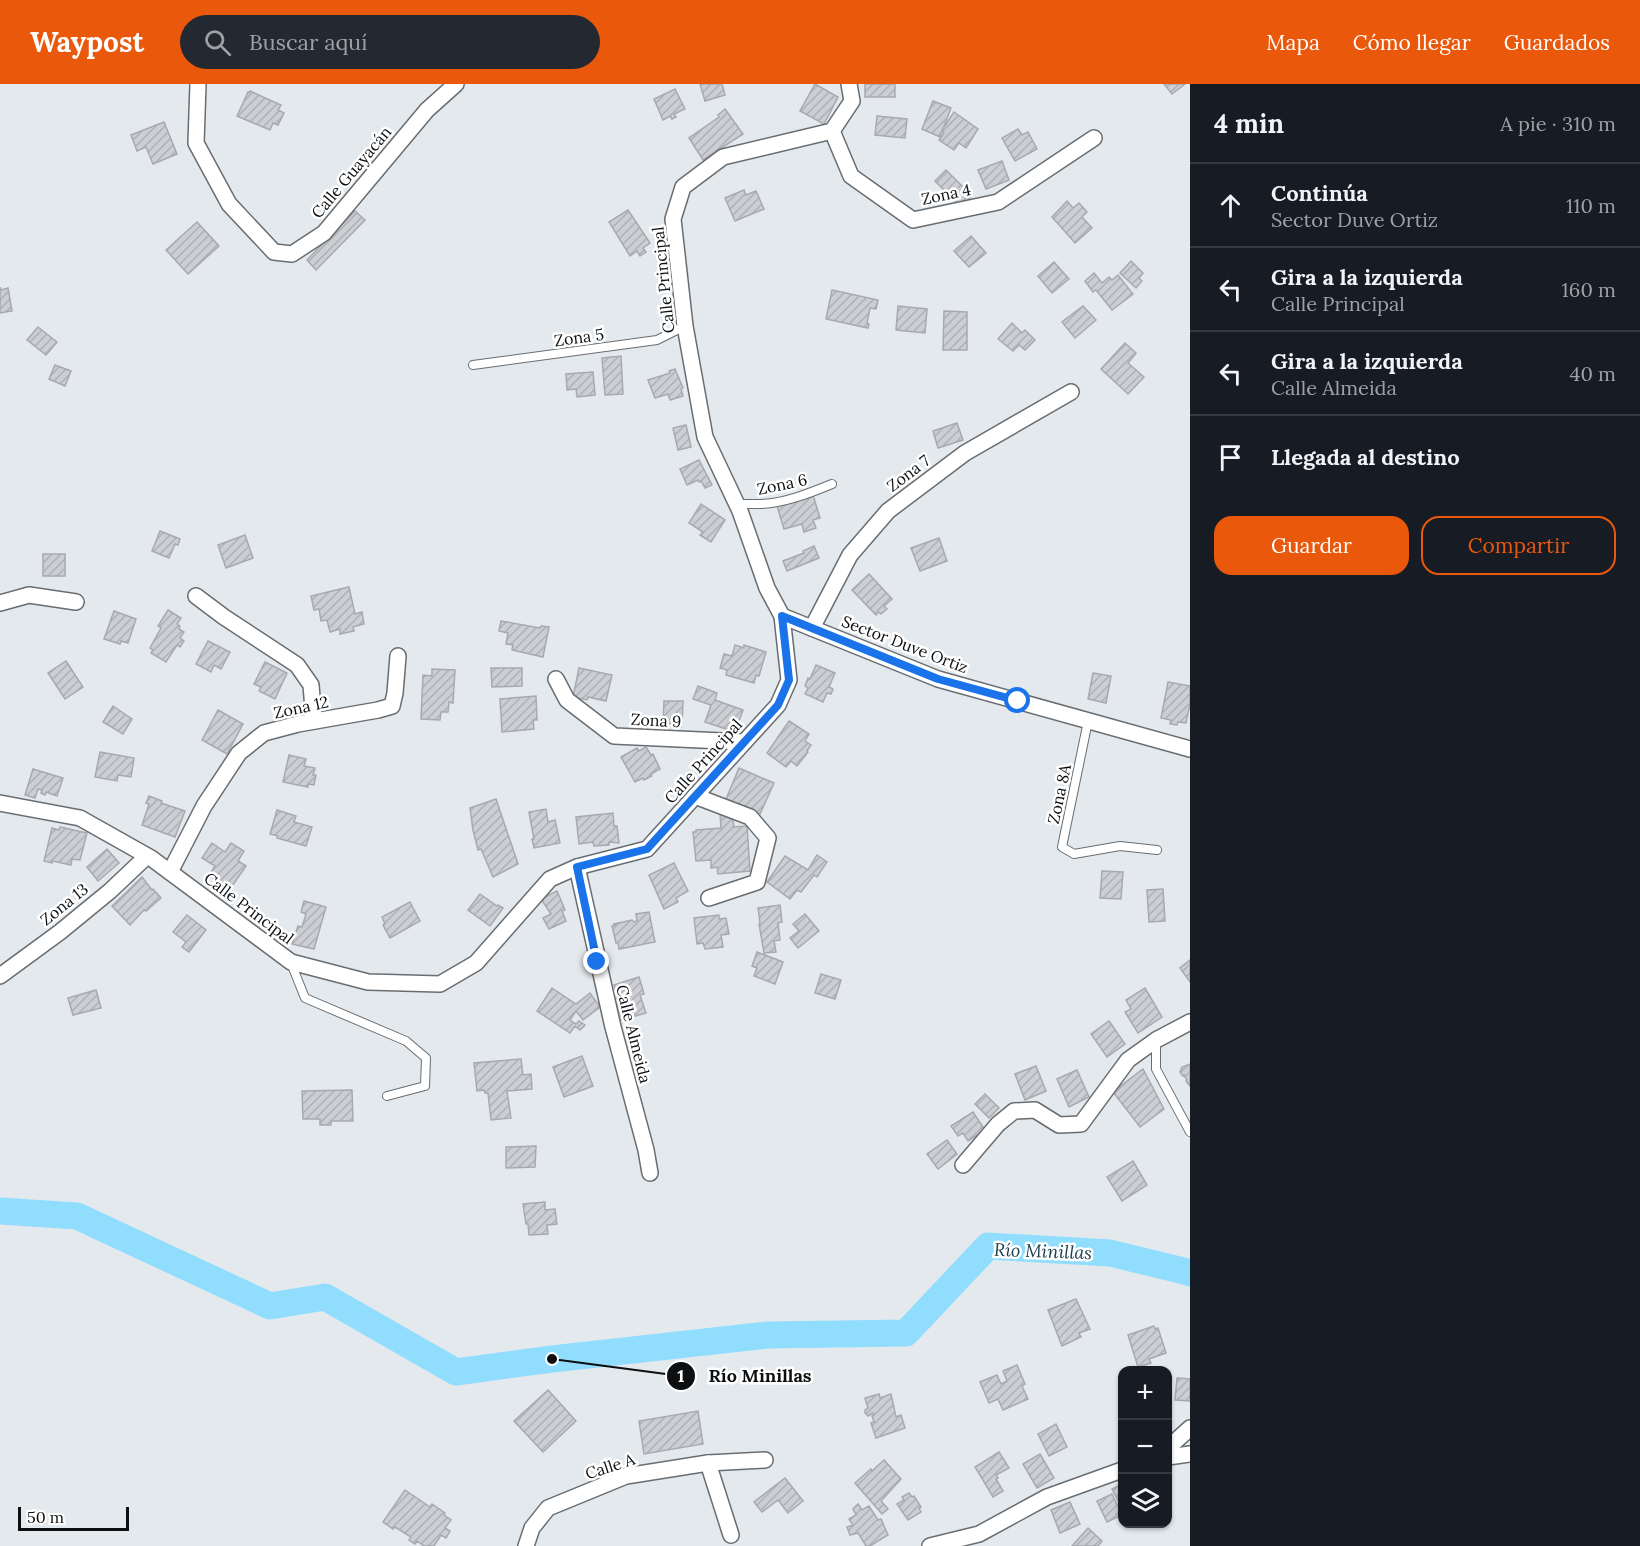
<!DOCTYPE html>
<html lang="es">
<head>
<meta charset="utf-8">
<style>
  body { margin:0; font-family:Lora,serif; background:#242831; color:#f1f3f6 }
  .controls { position:absolute; right:18px; bottom:18px; display:grid; overflow:hidden; border-radius:12px; box-shadow:0 2px 4px #0004 }
  .controls button { width:54px; height:54px; display:grid; place-items:center; padding:0; border:0; border-bottom:2px solid #363941; background:#171b24; color:#f1f3f6; font:30px sans-serif }
  .scale { position:absolute; left:18px; bottom:15px; width:111px; box-sizing:border-box; padding-left:6px; border:3px solid #0d0f10; border-top:0; font-size:16px; line-height:21px; white-space:nowrap; color:#0d0f10; -webkit-text-stroke:4px #fff; paint-order:stroke }
  .stop { position:absolute; width:18px; height:18px; margin:-14px; border:4px solid #1a73e8; border-radius:50%; background:#fff }
  .stop.end { background:#1a73e8; border-color:#fff; box-shadow:0 2px 6px #0008 }
  .list { margin:0; padding:0; list-style:none }
  h2 { display:flex; justify-content:space-between; align-items:center; height:78px; margin:0; padding:0 24px; font-size:26px }
  h2 small { font-size:20px; font-weight:400; color:#9ea1a6 }
  .list li { display:grid; grid-template-columns:39px 1fr auto; gap:18px; align-items:center; box-sizing:border-box; height:84px; padding:0 24px; border-top:2px solid #363941 }
  .list b { display:block; font-size:22px; white-space:nowrap }
  .list p { margin:0; font-size:20px; white-space:nowrap; color:#9ea1a6 }
  .list em { font-size:20px; font-style:normal; color:#9ea1a6 }
  .actions { display:flex; gap:12px; padding:18px 24px }
  .actions a { flex:1; padding:14px 0; border:2px solid #ea580c; border-radius:18px; text-align:center; font-size:21px; color:#ea580c }
  .actions .main { background:#ea580c; color:#fff }
  .icon { flex:none; width:33px; height:33px; fill:none; stroke:currentColor; stroke-width:2; stroke-linecap:round; stroke-linejoin:round }
  .map { position:relative; flex:none; width:1190px; height:1462px; overflow:hidden }
  header { display:flex; align-items:center; gap:36px; box-sizing:border-box; height:84px; padding:0 30px; background:#ea580c; color:#fff }
  header strong { font-size:28px }
  nav { display:flex; gap:33px; margin-inline-start:auto; font-size:21px }
  .search { width:420px; height:54px; background:#242831; display:flex; align-items:center; gap:15px; box-sizing:border-box; padding:0 21px; border-radius:33px; color:#9ea1a6; font-size:22px }
  main { display:flex }
  aside { flex:1; background:#171b24 }
  .map>svg:first-child { display:block }
</style>
</head>
<body>
<header>
<strong>Waypost</strong>
<div class="search"><svg class="icon" aria-label="search" viewBox="0 0 24 24"><circle cx="10" cy="10" r="6"/><path d="M15 15l6 6"/></svg>Buscar aquí</div>
<nav><a>Mapa</a><a>Cómo llegar</a><a>Guardados</a></nav>
</header>
<main>
<div class="map">
<svg width="1190" height="1462" viewBox="0 0 1190 1462">
  <defs>
    <pattern id="building-hatch" width="6" height="6" patternUnits="userSpaceOnUse" patternTransform="scale(1.5)"><rect width="6" height="6" fill="#cdced4"/><path d="M-1 1l2-2M0 6l6-6M5 7l2-2" fill="none" stroke="#afb0b5"/></pattern>
  </defs>
  <rect width="100%" height="100%" fill="#e4e9ee"/>
  <g fill="none" stroke-linecap="round" stroke-linejoin="round">
    <polyline stroke="#90ddfe" stroke-width="27" points="0,1127 77,1132 270,1222 325,1213 456,1288 552,1275 768,1251 906,1249 988,1162 1110,1169 1184,1187 1190,1189"/>
  </g>
  <g fill="url(#building-hatch)" stroke="#a8a9af" stroke-width="1.5">
    <polygon points="700,0 722,0 725,11 705,17"/>
    <polygon points="815,0 838,13 824,40 800,27"/>
    <rect x="865" y="0" width="30" height="13"/>
    <polygon points="1164,0 1185,0 1172,10"/>
    <polygon points="675,5 685,25 674,30 676,33 672,35 670,32 663,36 654,15"/>
    <polygon points="250,7 281,21 278,26 284,29 278,41 273,39 270,46 237,32 248,8 249,9"/>
    <polygon points="933,17 951,24 940,53 922,45"/>
    <polygon points="725,25 743,50 703,76 689,54 719,33 718,31"/>
    <polygon points="954,28 978,45 966,64 959,59 954,66 939,56 944,49 942,46"/>
    <polygon points="877,32 907,35 905,54 875,51"/>
    <polygon points="164,38 177,70 153,80 146,63 137,67 131,51"/>
    <polygon points="1018,45 1022,51 1028,48 1037,65 1015,77 1002,54"/>
    <polygon points="1002,77 1009,96 986,105 978,86"/>
    <polygon points="946,86 972,112 961,123 935,97"/>
    <polygon points="744,106 746,111 756,107 764,125 735,137 725,114"/>
    <polygon points="1067,117 1073,124 1079,119 1087,128 1082,133 1092,144 1075,159 1052,133"/>
    <polygon points="628,126 650,159 643,164 646,168 640,172 637,167 630,172 609,138"/>
    <polygon points="355,127 365,136 316,186 307,176"/>
    <polygon points="197,138 219,162 188,190 166,166"/>
    <polygon points="971,152 986,169 969,183 954,167"/>
    <polygon points="1131,177 1143,189 1139,194 1142,197 1136,204 1120,189"/>
    <polygon points="1054,178 1069,195 1052,209 1038,192"/>
    <polygon points="1094,189 1102,199 1109,193 1112,196 1118,191 1133,210 1112,226 1096,206 1093,208 1085,197"/>
    <polygon points="0,203 1,206 8,204 12,227 0,229"/>
    <polygon points="832,206 878,216 876,225 870,224 867,239 869,240 868,244 826,235"/>
    <polygon points="898,222 927,225 925,249 896,246"/>
    <polygon points="1083,222 1096,236 1075,254 1062,238"/>
    <polygon points="944,227 967,228 967,266 943,266"/>
    <polygon points="1012,239 1022,249 1025,246 1035,256 1025,266 1019,261 1013,267 998,255"/>
    <polygon points="38,243 57,258 46,271 27,256"/>
    <polygon points="1125,259 1136,269 1128,279 1144,293 1128,310 1101,285"/>
    <polygon points="621,272 623,310 605,311 602,274"/>
    <polygon points="55,281 71,287 65,302 49,295"/>
    <polygon points="675,285 683,304 681,305 683,312 670,316 668,310 655,314 648,296 670,289 669,287"/>
    <polygon points="593,288 595,311 577,313 576,305 567,306 566,290"/>
    <polygon points="957,339 963,356 938,364 933,347"/>
    <polygon points="686,341 691,363 678,366 673,344"/>
    <polygon points="699,376 712,401 705,404 701,397 699,398 698,396 687,401 680,385"/>
    <polygon points="813,411 820,434 813,436 816,444 804,448 802,440 784,445 777,422"/>
    <polygon points="701,420 725,436 711,458 700,451 703,448 689,439"/>
    <polygon points="160,447 180,455 178,461 175,460 169,474 152,467"/>
    <polygon points="245,451 253,474 226,484 218,461"/>
    <polygon points="939,454 947,477 920,487 911,464"/>
    <polygon points="814,462 819,474 787,487 783,477 804,469 803,467"/>
    <rect x="43" y="470" width="22" height="22"/>
    <polygon points="869,490 892,515 884,522 887,525 881,530 879,528 876,531 852,506"/>
    <polygon points="349,503 355,530 362,528 364,540 353,543 354,547 340,550 340,545 330,548 327,536 321,537 319,525 314,526 311,512"/>
    <polygon points="168,526 181,534 177,540 180,542 179,545 184,548 180,554 184,557 180,563 177,561 166,578 151,569 153,566 150,564 161,544 158,542"/>
    <polygon points="114,527 136,535 128,559 121,557 120,560 104,555"/>
    <polygon points="501,537 540,544 541,542 549,543 543,573 512,566 513,561 506,560 508,549 499,547"/>
    <polygon points="208,557 230,568 221,585 214,581 211,588 196,580"/>
    <polygon points="735,561 744,564 744,561 766,568 759,592 756,591 754,599 726,591 727,586 720,584 724,570 732,572"/>
    <polygon points="66,577 83,603 65,615 48,589"/>
    <polygon points="265,578 287,589 275,615 259,607 261,603 254,600"/>
    <polygon points="816,581 835,589 829,603 833,605 831,610 827,609 823,618 805,610 808,604 805,602 808,594 810,595"/>
    <polygon points="491,584 522,584 522,602 492,603"/>
    <polygon points="579,584 612,591 606,617 588,613 587,616 573,613"/>
    <polygon points="432,585 455,586 453,619 449,618 448,628 441,628 440,636 421,635 423,591 432,592"/>
    <polygon points="1093,589 1111,592 1106,619 1088,615"/>
    <polygon points="1168,598 1190,602 1190,620 1186,639 1178,638 1177,641 1170,640 1171,636 1161,634"/>
    <polygon points="698,602 717,609 715,616 743,626 735,648 705,638 711,621 693,615"/>
    <polygon points="536,612 537,636 533,636 534,645 502,648 500,615"/>
    <polygon points="664,617 683,617 682,640 681,640 681,643 672,643 672,640 663,639"/>
    <polygon points="113,622 132,635 123,650 103,638"/>
    <polygon points="218,626 243,640 227,670 202,656"/>
    <polygon points="789,637 809,650 805,657 811,661 807,667 808,668 797,682 791,677 786,683 767,669"/>
    <polygon points="646,663 651,671 653,670 660,685 651,690 652,692 644,696 643,694 635,698 621,673 637,664 639,667"/>
    <polygon points="100,668 134,674 131,693 118,691 117,697 95,693"/>
    <polygon points="289,671 306,675 304,682 315,684 313,691 316,691 314,701 308,700 308,703 283,698"/>
    <polygon points="739,684 774,699 760,730 726,715"/>
    <polygon points="33,685 63,694 57,712 46,708 45,711 41,709 42,706 38,705 35,714 25,711"/>
    <polygon points="149,712 162,717 161,719 185,727 175,753 142,741 149,720 146,719"/>
    <polygon points="496,715 518,780 493,793 481,765 478,766 473,746 470,724"/>
    <polygon points="546,725 548,738 555,736 560,759 534,764 532,755 534,755 529,728"/>
    <polygon points="277,726 296,732 294,738 312,743 306,762 277,754 278,752 270,750"/>
    <polygon points="613,729 614,742 617,742 619,759 609,758 609,761 594,762 593,758 579,760 576,733"/>
    <polygon points="720,729 732,732 734,743 747,742 750,787 718,790 717,783 711,784 711,776 696,777 693,748 696,748 696,746 721,744"/>
    <polygon points="60,743 87,749 80,776 72,775 71,781 53,777 52,779 44,777 52,744 59,746"/>
    <polygon points="212,759 225,768 231,759 244,767 238,777 246,782 230,805 209,791 215,782 202,774"/>
    <polygon points="107,765 119,779 98,797 87,783"/>
    <polygon points="817,771 827,778 817,793 814,791 801,808 797,806 790,815 767,798 785,772 808,786"/>
    <polygon points="674,779 688,807 676,814 678,818 664,825 649,791"/>
    <polygon points="1102,787 1123,788 1121,815 1100,814"/>
    <polygon points="142,793 152,806 153,805 161,814 146,827 144,826 130,841 112,822"/>
    <polygon points="1163,805 1165,837 1149,838 1147,806"/>
    <polygon points="557,807 565,826 562,827 566,837 549,845 543,834 551,830 541,815"/>
    <polygon points="480,810 497,822 498,821 503,824 490,842 468,826"/>
    <polygon points="304,817 326,823 314,865 292,860 298,842 302,843 306,830 301,828"/>
    <polygon points="410,818 420,837 390,854 383,841 385,840 382,833"/>
    <polygon points="780,821 782,838 778,839 780,856 774,857 776,868 764,869 759,840 760,839 758,824"/>
    <polygon points="649,828 655,858 619,865 618,859 616,859 612,842 615,841 614,840 632,836 634,838 637,837 636,830"/>
    <polygon points="805,830 819,847 798,864 790,854 799,847 793,840"/>
    <polygon points="187,831 206,846 189,868 182,863 186,858 173,848"/>
    <polygon points="719,831 719,835 726,834 729,850 721,851 723,863 705,865 703,859 697,860 694,834"/>
    <polygon points="757,868 783,878 775,900 754,892 757,884 752,882"/>
    <polygon points="1190,876 1190,898 1180,884"/>
    <polygon points="821,890 841,896 835,915 815,909"/>
    <polygon points="639,893 644,910 640,911 646,929 618,937 611,916 618,914 614,901"/>
    <polygon points="552,904 576,920 590,909 600,923 583,936 576,927 570,936 576,940 579,937 585,941 580,946 575,942 570,949 537,927"/>
    <polygon points="1145,904 1162,933 1138,949 1125,928 1131,925 1126,916"/>
    <polygon points="96,906 101,924 73,931 68,914"/>
    <polygon points="1109,937 1125,960 1107,973 1091,950"/>
    <polygon points="582,972 593,1002 564,1013 553,983"/>
    <polygon points="521,975 523,991 531,990 532,1005 507,1007 511,1034 491,1036 488,1009 485,1009 484,1006 477,1007 474,979"/>
    <polygon points="1190,980 1190,1002 1186,997 1187,996 1184,991 1183,992 1180,988 1182,983"/>
    <polygon points="1036,982 1046,1007 1025,1016 1015,990"/>
    <polygon points="1143,985 1164,1025 1140,1043 1113,1008"/>
    <polygon points="1077,986 1089,1013 1069,1023 1057,995"/>
    <polygon points="352,1006 353,1037 331,1037 331,1041 320,1041 320,1035 303,1035 302,1007"/>
    <polygon points="985,1010 999,1024 989,1034 975,1020"/>
    <polygon points="973,1028 985,1046 968,1057 963,1049 958,1052 951,1042"/>
    <polygon points="947,1056 957,1070 938,1085 927,1070"/>
    <polygon points="536,1062 535,1083 506,1084 506,1063"/>
    <polygon points="1133,1077 1147,1101 1122,1117 1107,1093"/>
    <polygon points="545,1118 545,1126 555,1125 557,1140 547,1141 548,1150 529,1151 528,1140 526,1140 523,1120"/>
    <polygon points="1076,1215 1090,1245 1079,1249 1081,1253 1062,1262 1048,1226"/>
    <polygon points="1154,1242 1155,1245 1158,1244 1166,1269 1149,1275 1151,1279 1138,1283 1128,1251"/>
    <polygon points="1017,1281 1025,1300 1022,1302 1028,1315 1003,1326 998,1315 989,1319 980,1298 997,1291 1001,1300 1007,1297 1003,1287"/>
    <polygon points="1177,1294 1190,1295 1190,1317 1175,1316"/>
    <polygon points="548,1306 576,1337 543,1368 514,1337"/>
    <polygon points="879,1310 880,1314 891,1310 896,1333 901,1331 905,1344 876,1354 871,1339 874,1338 872,1332 874,1331 873,1329 868,1332 865,1329 865,1326 868,1324 865,1314"/>
    <polygon points="698,1327 703,1360 644,1370 639,1337"/>
    <polygon points="1056,1340 1067,1363 1049,1372 1038,1350"/>
    <polygon points="999,1368 1009,1384 996,1391 998,1394 996,1395 1003,1407 993,1413 975,1383"/>
    <polygon points="1040,1370 1054,1394 1037,1404 1023,1380"/>
    <polygon points="884,1376 901,1395 881,1417 888,1425 882,1430 855,1399 871,1385 872,1387"/>
    <polygon points="785,1394 803,1417 788,1429 778,1416 762,1428 754,1418"/>
    <polygon points="1122,1400 1122,1424 1112,1405"/>
    <polygon points="405,1406 430,1423 432,1420 445,1429 444,1431 451,1436 445,1444 450,1447 446,1454 441,1451 434,1462 424,1462 417,1457 415,1460 409,1456 411,1453 395,1443 393,1445 383,1438"/>
    <polygon points="909,1409 912,1413 914,1412 921,1423 919,1424 921,1428 908,1436 897,1420 904,1416 902,1413"/>
    <polygon points="1112,1410 1122,1431 1107,1438 1097,1417"/>
    <polygon points="1070,1418 1080,1440 1060,1449 1051,1426"/>
    <polygon points="858,1420 862,1426 869,1422 878,1436 881,1435 888,1451 870,1462 866,1462 858,1449 850,1451 847,1443 853,1441 849,1435 856,1431 853,1425"/>
    <polygon points="1088,1444 1102,1457 1098,1462 1072,1462"/>
  </g>
  <g fill="none" stroke-linecap="round" stroke-linejoin="round">
    <defs>
      <g id="service">
        <polyline points="473,281 657,256 685,242"/>
        <path d="M736 420C745 420 753 420 761 420 785 419 810 409 832 400"/>
        <polyline points="1088,637 1062,763 1074,770 1120,762 1157,766"/>
        <polyline points="291,879 305,914 406,957 426,974 425,1002 387,1012"/>
        <polyline points="1156,956 1156,985 1190,1048"/>
      </g>
      <g id="minor">
        <polyline points="198,0 196,59 229,120 274,168 292,170 324,149 427,26 456,0"/>
        <polyline points="832,47 851,92 913,136 998,118 1094,54"/>
        <polyline points="196,512 224,533 297,581 311,601 314,637"/>
        <polyline points="0,519 29,511 76,518"/>
        <polyline points="782,532 938,595 1190,665"/>
        <polyline points="812,544 850,471 888,427 965,369 1071,308"/>
        <polyline points="556,595 567,616 614,652 744,658"/>
        <polyline points="695,712 750,733 768,754 757,798 709,814"/>
        <polyline points="0,719 80,734 151,774 291,878 368,898 440,900 476,879 550,795 577,783 647,765 778,621 789,596 782,532 767,504 740,427 705,353 685,242 673,135 683,103 723,73 832,47 852,17 849,0"/>
        <polyline points="577,783 613,943 646,1066 650,1089"/>
        <polyline points="170,788 204,722 239,669 264,649 298,640 378,626 392,622 395,609 398,572"/>
        <polyline points="0,892 60,848 110,807 147,772"/>
        <polyline points="963,1081 998,1040 1014,1027 1035,1026 1059,1041 1081,1040 1128,976 1156,956 1190,938"/>
        <polyline points="1168,1364 1190,1344"/>
        <polyline points="1168,1373 1190,1370"/>
        <polyline points="708,1379 731,1451"/>
        <polyline points="526,1462 532,1444 548,1424 626,1392 708,1379 765,1376"/>
        <polyline points="930,1462 979,1450 1047,1413 1122,1386"/>
      </g>
    </defs>
    <use href="#service" stroke="#686d71" stroke-width="10"/>
    <use href="#minor" stroke="#686d71" stroke-width="18"/>
    <use href="#service" stroke="#fff" stroke-width="8"/>
    <use href="#minor" stroke="#fff" stroke-width="15"/>
  </g>
  <g fill="none" stroke-linecap="round" stroke-linejoin="round">
    <polyline stroke="#1a73e8" stroke-width="8" points="597,878 577,783 647,765 778,621 789,596 782,532 938,595 1018,617"/>
  </g>
  <g text-anchor="middle" dominant-baseline="central" stroke-width="5" stroke-linejoin="round" paint-order="stroke">
    <g font-size="16" fill="#0d0f10" stroke="#fff">
      <text transform="translate(351 88) rotate(-50)">Calle Guayacán</text>
      <text transform="translate(946 110) rotate(-12)">Zona 4</text>
      <text transform="translate(663 196) rotate(-96)">Calle Principal</text>
      <text transform="translate(579 253) rotate(-8)">Zona 5</text>
      <text transform="translate(908 389) rotate(-37)">Zona 7</text>
      <text transform="translate(782 400) rotate(-12)">Zona 6</text>
      <text transform="translate(905 560) rotate(21)">Sector Duve Ortiz</text>
      <text transform="translate(301 623) rotate(-12)">Zona 12</text>
      <text transform="translate(656 636) rotate(3)">Zona 9</text>
      <text transform="translate(703 677) rotate(-48)">Calle Principal</text>
      <text transform="translate(1059 710) rotate(-78)">Zona 8A</text>
      <text transform="translate(64 820) rotate(-39)">Zona 13</text>
      <text transform="translate(249 824) rotate(37)">Calle Principal</text>
      <text transform="translate(634 950) rotate(76)">Calle Almeida</text>
      <text transform="translate(610 1382) rotate(-18)">Calle A</text>
    </g>
    <g font-size="18" font-style="italic" fill="#1d404e" stroke="#fff">
      <text transform="translate(1043 1167) rotate(2)">Río Minillas</text>
    </g>
  </g>
  <path fill="none" stroke="#0d0f10" stroke-width="2" d="M552 1275L681 1292"/>
  <g fill="#0d0f10" stroke="#fff" stroke-width="2">
    <circle cx="552" cy="1275" r="6"/>
    <circle cx="681" cy="1292" r="15"/>
  </g>
  <g font-size="18" text-anchor="middle" font-weight="bold" fill="#fff">
    <text x="681" y="1298">1</text>
  </g>
  <g font-size="18" text-anchor="middle" font-weight="bold" fill="#0d0f10" stroke="#fff" stroke-width="5" stroke-linejoin="round" paint-order="stroke">
    <text x="760" y="1298">Río Minillas</text>
  </g>
</svg>
<div class="controls">
<button>+</button>
<button>−</button>
<button><svg class="icon" aria-label="layers" viewBox="0 0 24 24"><path d="M12 4l9 5-9 5-9-5zM3 14l9 5 9-5"/></svg></button>
</div>
<div class="scale">50 m</div>
<div class="stop" style="left:1018px;top:617px"></div>
<div class="stop end" style="left:597px;top:878px"></div>
</div>
<aside>
<h2>4 min<small>A pie · 310 m</small></h2>
<ul class="list">
<li><svg class="icon" aria-label="ahead" viewBox="0 0 24 24"><path d="M12 20V5M6 11l6-6 6 6"/></svg><div><b>Continúa</b><p>Sector Duve Ortiz</p></div><em>110 m</em></li>
<li><svg class="icon" aria-label="left" viewBox="0 0 24 24"><path d="M17 20v-9H6M10 6l-5 5 5 5"/></svg><div><b>Gira a la izquierda</b><p>Calle Principal</p></div><em>160 m</em></li>
<li><svg class="icon" aria-label="left" viewBox="0 0 24 24"><path d="M17 20v-9H6M10 6l-5 5 5 5"/></svg><div><b>Gira a la izquierda</b><p>Calle Almeida</p></div><em>40 m</em></li>
<li><svg class="icon" aria-label="arrive" viewBox="0 0 24 24"><path d="M6 21V4h12l-3 4 3 4H6"/></svg><div><b>Llegada al destino</b></div></li>
</ul>
<div class="actions"><a class="main">Guardar</a><a>Compartir</a></div>
</aside>
</main>
</body>
</html>
